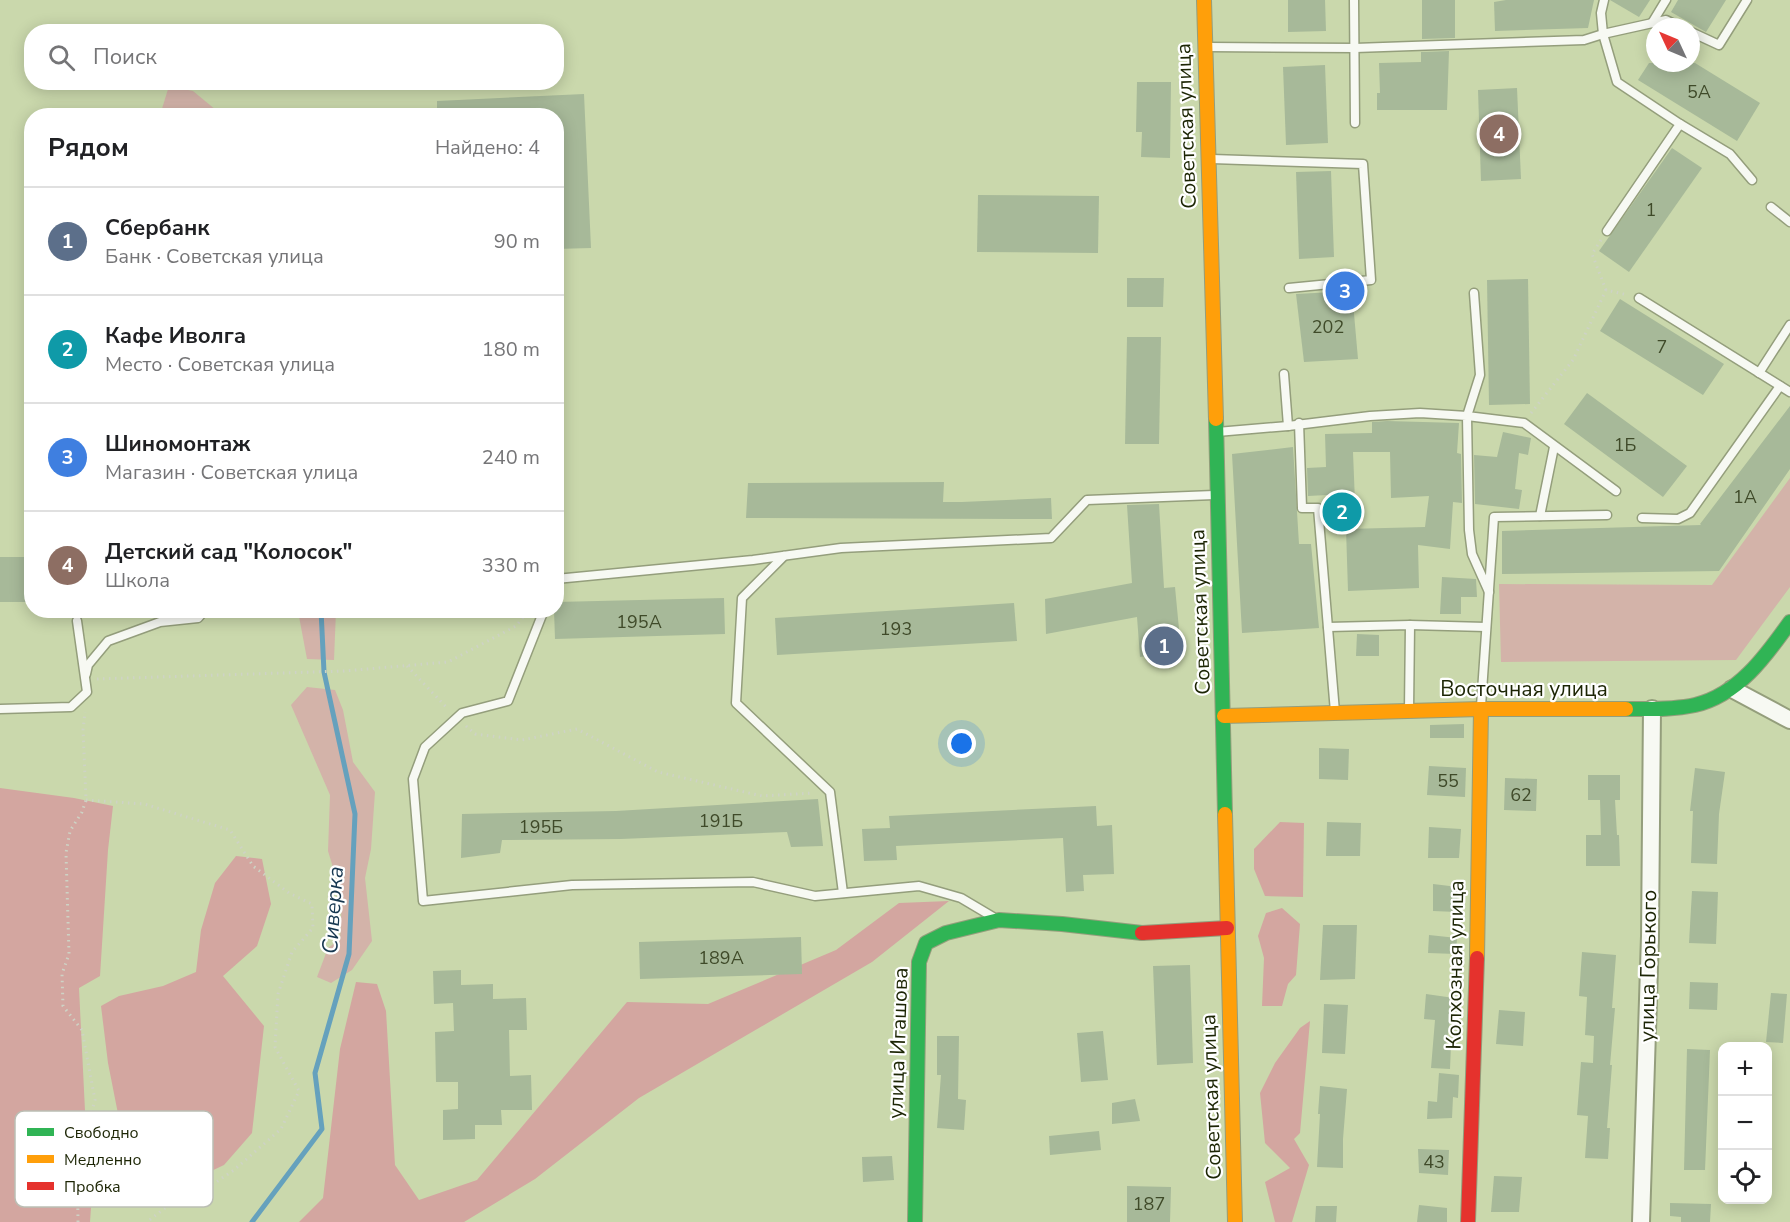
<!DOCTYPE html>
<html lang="ru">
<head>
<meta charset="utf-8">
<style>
  body { margin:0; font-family:"Nunito Sans",sans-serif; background:#f2f2f2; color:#202124 }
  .controls { position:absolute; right:18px; bottom:18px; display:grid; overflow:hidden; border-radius:12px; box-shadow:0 3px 15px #0003 }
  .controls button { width:54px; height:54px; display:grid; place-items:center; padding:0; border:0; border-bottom:2px solid #e0e0e0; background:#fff; color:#202124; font:30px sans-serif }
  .compass { position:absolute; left:1646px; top:18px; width:54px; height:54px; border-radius:50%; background:#fff; box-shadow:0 3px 15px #0003; rotate:314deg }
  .you { position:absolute; left:962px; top:744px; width:21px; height:21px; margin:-15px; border:4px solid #fff; border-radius:50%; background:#1a73e8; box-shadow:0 0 0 9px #1a73e833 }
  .badge { display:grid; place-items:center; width:39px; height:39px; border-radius:50%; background:#59643f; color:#fff; font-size:20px; font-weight:700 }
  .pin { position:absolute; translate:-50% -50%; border:3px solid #fff; box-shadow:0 2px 6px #0006 }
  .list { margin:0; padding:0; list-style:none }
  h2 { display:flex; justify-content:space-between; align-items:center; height:78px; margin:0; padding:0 24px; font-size:26px }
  h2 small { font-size:20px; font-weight:400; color:#757577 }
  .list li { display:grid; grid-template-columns:39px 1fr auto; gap:18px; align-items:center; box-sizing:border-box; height:108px; padding:0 24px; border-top:2px solid #e0e0e0 }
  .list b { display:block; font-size:22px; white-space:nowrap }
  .list p { margin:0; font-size:20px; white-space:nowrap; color:#757577 }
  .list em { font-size:20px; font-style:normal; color:#757577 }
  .icon { flex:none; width:33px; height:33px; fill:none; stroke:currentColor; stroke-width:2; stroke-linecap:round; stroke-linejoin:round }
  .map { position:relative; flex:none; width:1790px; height:1222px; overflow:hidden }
  .search { position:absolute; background:#fff; box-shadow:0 3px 15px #0003; left:24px; top:24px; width:540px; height:66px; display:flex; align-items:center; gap:15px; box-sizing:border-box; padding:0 21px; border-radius:24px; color:#757577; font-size:22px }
  .panel { position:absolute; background:#fff; box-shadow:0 3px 15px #0003; left:24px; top:108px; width:540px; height:510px; border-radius:24px }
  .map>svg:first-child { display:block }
</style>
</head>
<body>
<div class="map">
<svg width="1790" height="1222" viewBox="0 0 1790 1222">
  <rect width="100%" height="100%" fill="#cad8ac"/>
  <g fill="#d3b3a9">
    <polygon points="169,86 193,91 222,115 160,115"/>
    <polygon points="1790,478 1790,587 1736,660 1501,662 1499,584 1712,585"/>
    <polygon points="298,611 336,611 334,660 307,659"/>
    <polygon points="307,687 335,690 343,710 353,762 375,792 371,849 365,878 372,941 352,970 331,983 317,977 328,948 340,939 342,897 328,851 330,795 291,705"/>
  </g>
  <g fill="#d3a6a0">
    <polygon points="0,788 74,798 113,806 108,850 100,976 79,988 86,1131 101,1172 92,1194 90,1222 0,1222"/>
    <polygon points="1280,822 1304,823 1303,897 1265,896 1254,869 1254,849"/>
    <polygon points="236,856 262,859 271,904 257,946 223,976 264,1026 252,1133 224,1165 169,1191 140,1181 121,1129 108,1063 101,1006 119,996 163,986 196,972 201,930 215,883"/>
    <polygon points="949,901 872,962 639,1098 535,1179 464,1222 299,1222 323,1198 340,1049 356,982 377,984 386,1011 395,1165 419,1200 477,1180 627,1002 708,1004 836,950 899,903"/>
    <polygon points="1282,908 1300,924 1296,975 1288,984 1282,1006 1262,1006 1264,958 1258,936 1266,913"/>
    <polygon points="1310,1021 1300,1133 1294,1139 1309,1165 1292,1222 1275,1222 1265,1182 1290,1168 1265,1143 1260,1093 1275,1063 1300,1028"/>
  </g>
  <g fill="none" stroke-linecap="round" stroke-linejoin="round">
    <polyline stroke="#65a1bd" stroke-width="5" points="252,1222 322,1129 315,1073 349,954 355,814 324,672 321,610"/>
  </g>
  <g fill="#a7b999">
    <polygon points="1288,0 1325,0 1326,31 1288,32"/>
    <polygon points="1422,0 1455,0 1455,38 1422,39"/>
    <polygon points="1506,0 1594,0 1588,28 1495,31 1494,2"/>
    <polygon points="1610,0 1650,0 1639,17"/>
    <polygon points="1678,0 1726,0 1706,32 1671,12"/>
    <polygon points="1449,51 1447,110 1377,110 1377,93 1380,93 1379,63 1421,62 1421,52"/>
    <polygon points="1649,63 1695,63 1760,103 1737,141 1638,80"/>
    <polygon points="1325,65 1328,143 1286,145 1283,67"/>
    <polygon points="1137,82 1171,82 1170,158 1141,157 1142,132 1136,132"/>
    <polygon points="1517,88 1521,179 1481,181 1478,90"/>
    <polygon points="584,94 591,248 556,249 556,116 437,116 437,101"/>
    <polygon points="1672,148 1702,168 1629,272 1599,251"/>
    <polygon points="1331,171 1334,257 1299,259 1296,172"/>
    <polygon points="978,195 1099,196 1098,253 977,252"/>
    <polygon points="1127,278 1164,278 1163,307 1127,307"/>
    <polygon points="1528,279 1530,404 1489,405 1487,280"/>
    <polygon points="1352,291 1358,359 1304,362 1296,294"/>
    <polygon points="1620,299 1724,364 1703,395 1600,331"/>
    <polygon points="1127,337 1161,337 1159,444 1125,444"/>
    <polygon points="1587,393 1687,466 1663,497 1564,424"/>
    <polygon points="1790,406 1790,469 1719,571 1502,574 1502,531 1701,525 1700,524"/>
    <polygon points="1387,421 1459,423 1457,453 1461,454 1462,503 1453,502 1450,549 1418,545 1419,588 1348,591 1346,529 1425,527 1429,496 1391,498 1390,452 1353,452 1356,527 1328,528 1327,495 1308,496 1307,468 1326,467 1325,434 1372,433 1372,422"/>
    <polygon points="1503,432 1531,438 1528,455 1519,453 1515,489 1522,490 1519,509 1475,504 1474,455 1497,457"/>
    <polygon points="1293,447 1299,544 1311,544 1319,628 1242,633 1232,454"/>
    <polygon points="944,482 943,502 962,502 1051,498 1052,519 746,518 748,483"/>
    <polygon points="1159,504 1164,588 1175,587 1181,650 1140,657 1137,617 1046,634 1045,599 1132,583 1127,505"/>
    <rect x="0" y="557" width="32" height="45"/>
    <polygon points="1442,577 1476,579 1477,597 1461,597 1461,614 1440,614"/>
    <polygon points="724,598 725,634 555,639 554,610 556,610 556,602"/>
    <polygon points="1014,603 1017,641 777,655 775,618"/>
    <polygon points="1357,634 1379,635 1379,656 1356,656"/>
    <polygon points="1464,724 1464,738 1430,738 1430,725"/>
    <polygon points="1319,748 1349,749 1348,780 1319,779"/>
    <polygon points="1429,766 1466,768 1465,797 1427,795"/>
    <polygon points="1695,768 1725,772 1719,814 1717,864 1691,863 1693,811 1690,811"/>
    <polygon points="1588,775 1620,775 1620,800 1615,800 1617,835 1619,835 1620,866 1586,866 1586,835 1601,835 1600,800 1588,800"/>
    <polygon points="1505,778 1537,779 1536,811 1504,810"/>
    <polygon points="818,799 823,846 791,847 787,832 621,839 502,840 500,853 461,858 462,814 616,811"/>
    <polygon points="1096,806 1097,826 1112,825 1114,874 1083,875 1084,891 1066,892 1063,838 896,846 897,860 864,861 862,829 890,828 889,816"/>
    <polygon points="1327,822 1361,823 1360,856 1326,856"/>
    <polygon points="1429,827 1461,829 1459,858 1428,858"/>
    <polygon points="1433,884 1458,887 1457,912 1433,911"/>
    <polygon points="1692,891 1718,892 1716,944 1689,943"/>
    <polygon points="1323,925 1357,925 1355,979 1320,980"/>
    <polygon points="1429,935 1457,938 1456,954 1428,953"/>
    <polygon points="801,937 802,974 640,979 639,942"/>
    <polygon points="1582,952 1616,955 1612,1008 1615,1008 1610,1065 1612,1065 1607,1128 1610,1128 1608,1159 1585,1158 1588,1116 1577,1115 1581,1062 1593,1063 1594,1036 1585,1035 1587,997 1579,996"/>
    <polygon points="1190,965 1193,1063 1157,1065 1153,966"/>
    <polygon points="461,970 461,985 493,984 493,999 526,998 527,1030 509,1030 510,1076 531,1075 532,1110 501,1110 502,1125 475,1125 475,1139 443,1140 443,1110 458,1109 458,1082 436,1082 435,1032 454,1031 453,1003 434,1004 433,971"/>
    <polygon points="1690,982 1718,983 1717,1010 1689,1009"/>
    <polygon points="1771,993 1787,994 1783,1043 1766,1042"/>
    <polygon points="1426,994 1454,998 1446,1045 1451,1045 1450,1069 1431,1068 1435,1020 1424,1019"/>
    <polygon points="1324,1004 1348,1005 1345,1054 1322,1053"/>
    <polygon points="1499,1010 1525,1012 1523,1046 1496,1044"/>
    <polygon points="1103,1031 1108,1080 1081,1082 1077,1033"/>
    <polygon points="937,1036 959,1036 958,1099 966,1100 964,1130 937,1128 941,1075 937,1075"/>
    <polygon points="1687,1049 1710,1050 1705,1170 1684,1170"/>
    <polygon points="1439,1073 1459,1075 1458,1098 1453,1097 1452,1118 1427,1119 1428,1101 1437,1102"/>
    <polygon points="1320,1086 1347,1089 1343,1139 1343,1168 1317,1167 1320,1114 1318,1114"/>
    <polygon points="1135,1099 1140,1121 1112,1124 1112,1103"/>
    <polygon points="1099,1131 1101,1150 1050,1155 1049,1136"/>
    <polygon points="1418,1149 1449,1150 1448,1175 1419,1173"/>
    <polygon points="892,1156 894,1180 863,1182 862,1157"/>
    <polygon points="1494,1176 1522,1177 1519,1212 1491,1212"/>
    <polygon points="1127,1186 1171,1187 1170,1222 1127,1222"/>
    <polygon points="1670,1203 1711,1204 1710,1222 1681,1222 1681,1217 1670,1216"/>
    <polygon points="1419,1205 1447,1208 1447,1222 1417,1222"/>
    <polygon points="1316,1206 1337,1206 1336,1222 1315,1222"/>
  </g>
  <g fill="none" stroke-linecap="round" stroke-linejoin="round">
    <defs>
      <g id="lane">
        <polyline points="1354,0 1355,123"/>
        <polyline points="1604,0 1601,13 1603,34 1666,20 1680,27"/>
        <polyline points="1652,23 1666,0"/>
        <polyline points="1691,32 1719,45 1747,0"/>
        <polyline points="1209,47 1355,48 1584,40 1603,34 1617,82 1680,124 1607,231"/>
        <polyline points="1680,124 1730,154 1752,180"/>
        <polyline points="1212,159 1363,164 1371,280 1289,288"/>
        <polyline points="1771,207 1790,222"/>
        <polyline points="1474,293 1480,375 1467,416 1524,423 1616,491"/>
        <polyline points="1639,298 1790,392"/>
        <polyline points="1759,373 1790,325"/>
        <polyline points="1284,374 1288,426"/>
        <polyline points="1299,423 1302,508 1318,508 1335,712"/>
        <polyline points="1217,432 1288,426 1370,416 1420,413 1467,416 1469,530 1472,554 1489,592"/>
        <polyline points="1540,516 1554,447"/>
        <polyline points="1642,518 1678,519 1690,513 1780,386"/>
        <polyline points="784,556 742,598 736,703 830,792 843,893"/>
        <polyline points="556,579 753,560 841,548 1051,538 1087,500 1214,495"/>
        <polyline points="544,610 508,701 462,713 425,747 413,779 423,901 572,885 753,882 815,896 919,886 961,898 993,917"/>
        <polyline points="1410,625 1486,627"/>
        <polyline points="1328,627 1410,625 1409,710"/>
        <polyline points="86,674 88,665 108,641 160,622 198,618 205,610"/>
        <polyline points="1481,706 1494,517 1607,515"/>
        <polyline points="0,709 71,707 87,692 77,621"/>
      </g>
      <g id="street">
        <polyline points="1732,689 1790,720"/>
        <polyline points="1641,1222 1650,936 1652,709"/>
      </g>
      <g id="fast">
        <polyline points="1216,419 1225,814"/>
        <path d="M1626 709C1648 709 1673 710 1695 705 1738 695 1766 656 1790 622"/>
        <polyline points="915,1222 919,962 926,943 946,933 999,920 1062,924 1142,933"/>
      </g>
      <g id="slow">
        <polyline points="1204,0 1216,419"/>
        <polyline points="1224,716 1481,709 1626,709"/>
        <polyline points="1225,814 1235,1222"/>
        <polyline points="1477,958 1481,709"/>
      </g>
      <g id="jam">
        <polyline points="1142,933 1227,928"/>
        <polyline points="1468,1222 1477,958"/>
      </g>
    </defs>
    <use href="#lane" stroke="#949e7c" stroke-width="11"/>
    <use href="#street" stroke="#949e7c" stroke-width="20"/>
    <use href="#fast" stroke="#949e7c" stroke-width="16"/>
    <use href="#slow" stroke="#949e7c" stroke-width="16"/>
    <use href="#jam" stroke="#949e7c" stroke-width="16"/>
    <g stroke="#ced3c5" stroke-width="3" stroke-dasharray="1.5 4.5" stroke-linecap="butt">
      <polyline points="1601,240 1592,254 1606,290"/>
      <polyline points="1531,413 1573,360 1606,290 1628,295"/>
      <polyline points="407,666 448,709"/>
      <polyline points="97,679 344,671 448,662 516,626 529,610"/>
      <polyline points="466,726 475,734 522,740 577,729 658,772 762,796 813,793"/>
      <polyline points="86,800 144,804 230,830 253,866 289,893 312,904 313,928 292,952 278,994 275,1047 299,1091 281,1129 234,1170 197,1195 165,1208 147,1222"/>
      <polyline points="78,1222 77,1142 86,1131 95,1100 82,1030 63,1006 62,974 69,954 66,853 70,831 82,812 86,800 83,730 85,712"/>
    </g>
    <use href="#lane" stroke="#f7f9f3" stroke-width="8"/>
    <use href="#street" stroke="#f7f9f3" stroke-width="16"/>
    <use href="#fast" stroke="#30b455" stroke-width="14"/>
    <use href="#slow" stroke="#ff9f0a" stroke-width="14"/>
    <use href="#jam" stroke="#e5322d" stroke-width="14"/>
  </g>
  <g text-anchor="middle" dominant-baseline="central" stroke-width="4.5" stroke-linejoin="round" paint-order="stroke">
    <g font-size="18" fill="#3f4a29">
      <text x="1699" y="92">5А</text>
      <text x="1651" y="210">1</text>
      <text x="1328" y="327">202</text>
      <text x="1662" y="347">7</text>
      <text x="1625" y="445">1Б</text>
      <text x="1745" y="497">1А</text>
      <text x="639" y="622">195А</text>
      <text x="896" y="629">193</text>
      <text x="1448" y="781">55</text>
      <text x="1521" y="795">62</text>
      <text x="721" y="821">191Б</text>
      <text x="541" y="827">195Б</text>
      <text x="721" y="958">189А</text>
      <text x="1434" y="1162">43</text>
      <text x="1149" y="1204">187</text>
    </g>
    <g font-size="21" fill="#1c2504" stroke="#fff">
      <text transform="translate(1186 126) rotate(-92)">Советская улица</text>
      <text transform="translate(1200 612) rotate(-92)">Советская улица</text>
      <text x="1524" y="689">Восточная улица</text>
      <text transform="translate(1455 965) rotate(-89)">Колхозная улица</text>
      <text transform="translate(1648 966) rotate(-89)">улица Горького</text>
      <text transform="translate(898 1043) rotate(-88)">улица Игашова</text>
      <text transform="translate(1211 1097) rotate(-92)">Советская улица</text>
    </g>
    <g font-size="22" font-style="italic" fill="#163750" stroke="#fff">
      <text transform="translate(333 910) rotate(-86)">Сиверка</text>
    </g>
  </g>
  <rect x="15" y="1111" width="198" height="96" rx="9" fill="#fff" stroke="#bbbeb4" stroke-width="1.5"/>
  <rect x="27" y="1128" width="27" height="8" fill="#30b455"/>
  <rect x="27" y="1155" width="27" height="8" fill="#ff9f0a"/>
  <rect x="27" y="1182" width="27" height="8" fill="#e5322d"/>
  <g font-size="16" fill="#1c2504">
    <text x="64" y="1138">Свободно</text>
    <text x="64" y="1165">Медленно</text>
    <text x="64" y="1192">Пробка</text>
  </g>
</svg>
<div class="controls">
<button>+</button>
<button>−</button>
<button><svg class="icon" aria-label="locate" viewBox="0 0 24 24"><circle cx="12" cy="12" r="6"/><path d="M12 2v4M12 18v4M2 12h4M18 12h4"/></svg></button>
</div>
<svg class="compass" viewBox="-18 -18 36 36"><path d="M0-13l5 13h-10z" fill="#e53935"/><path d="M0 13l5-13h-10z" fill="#757577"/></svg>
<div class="you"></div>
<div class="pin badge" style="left:1164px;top:646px;background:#5c6f8a">1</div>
<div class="pin badge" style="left:1342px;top:512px;background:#0f9aa8">2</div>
<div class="pin badge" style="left:1345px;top:291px;background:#3f7fe0">3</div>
<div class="pin badge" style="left:1499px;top:134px;background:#8d6e63">4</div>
<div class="search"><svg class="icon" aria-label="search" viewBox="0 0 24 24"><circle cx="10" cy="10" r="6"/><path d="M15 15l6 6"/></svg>Поиск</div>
<section class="panel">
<h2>Рядом<small>Найдено: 4</small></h2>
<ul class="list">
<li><span class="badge" style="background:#5c6f8a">1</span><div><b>Сбербанк</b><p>Банк · Советская улица</p></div><em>90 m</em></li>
<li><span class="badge" style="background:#0f9aa8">2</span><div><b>Кафе Иволга</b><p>Место · Советская улица</p></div><em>180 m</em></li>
<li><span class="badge" style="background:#3f7fe0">3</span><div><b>Шиномонтаж</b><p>Магазин · Советская улица</p></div><em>240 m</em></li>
<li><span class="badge" style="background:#8d6e63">4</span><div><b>Детский сад &quot;Колосок&quot;</b><p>Школа</p></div><em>330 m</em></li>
</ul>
</section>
</div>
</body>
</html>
